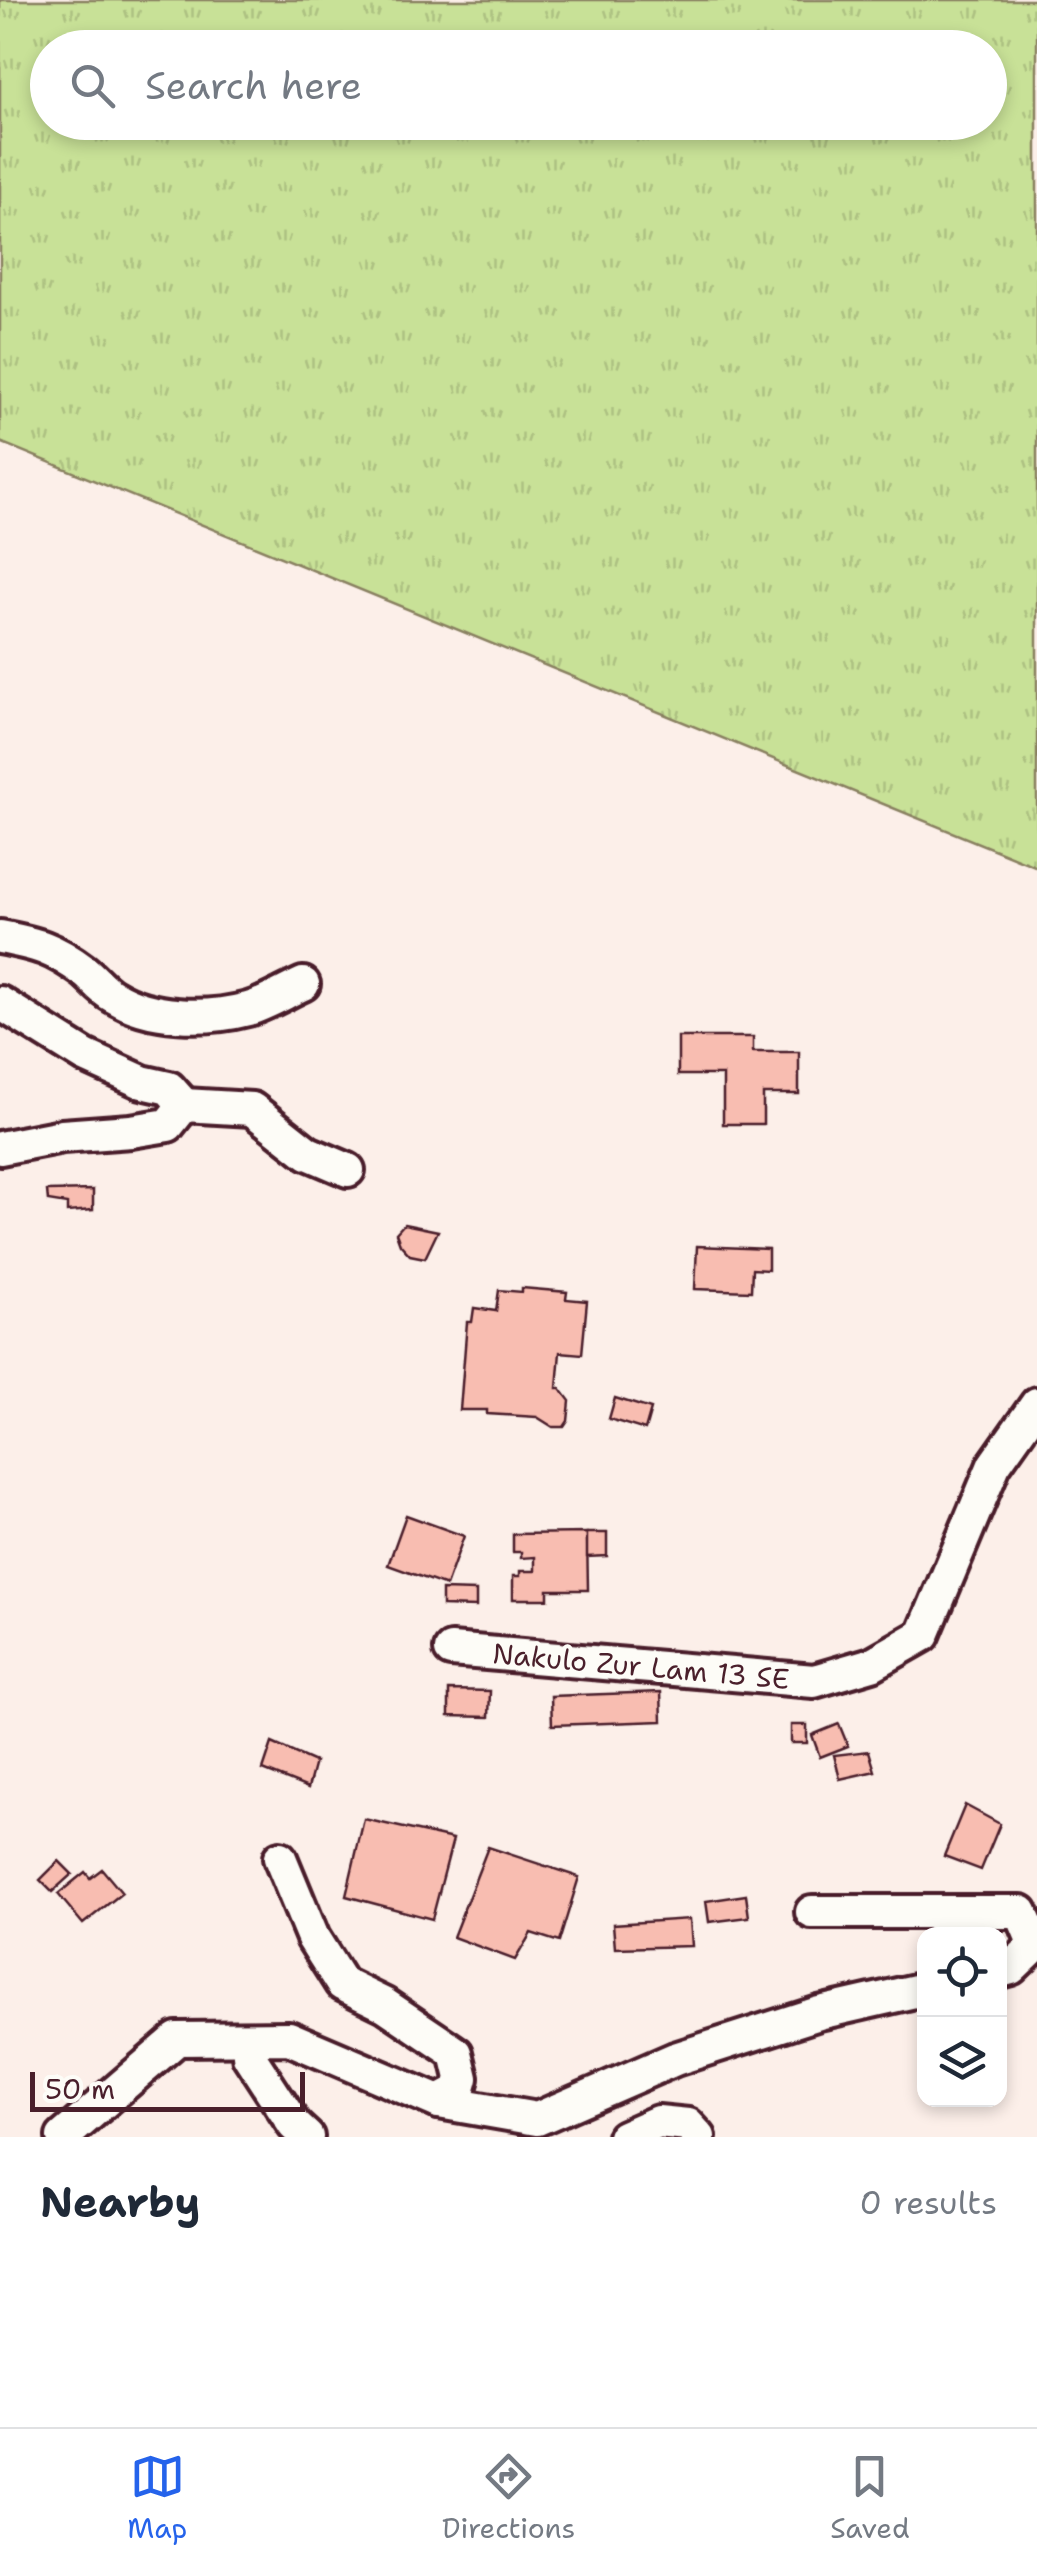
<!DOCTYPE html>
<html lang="en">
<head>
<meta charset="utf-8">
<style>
  body { margin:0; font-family:"Shantell Sans",sans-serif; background:#f6f6f7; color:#1f2937 }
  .controls { position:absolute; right:30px; bottom:30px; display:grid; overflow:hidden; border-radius:20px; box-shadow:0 5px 15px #0003 }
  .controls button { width:90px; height:90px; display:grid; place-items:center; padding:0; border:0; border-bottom:2px solid #e0e1e3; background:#fff; color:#1f2937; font:50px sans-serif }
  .scale { position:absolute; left:30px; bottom:25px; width:275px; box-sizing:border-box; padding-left:10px; border:5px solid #4a1f2b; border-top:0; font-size:28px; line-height:35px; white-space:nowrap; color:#4a1f2b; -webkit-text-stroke:8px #fdfcf7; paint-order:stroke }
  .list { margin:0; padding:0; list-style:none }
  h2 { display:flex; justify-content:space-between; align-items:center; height:130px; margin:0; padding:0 40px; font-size:42px }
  h2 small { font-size:32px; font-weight:400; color:#747a83 }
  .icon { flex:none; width:55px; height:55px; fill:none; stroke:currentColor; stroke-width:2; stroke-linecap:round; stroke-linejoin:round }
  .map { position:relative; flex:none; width:1037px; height:2137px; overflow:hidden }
  .search { position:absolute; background:#fff; box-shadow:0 5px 15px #0003; left:30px; right:30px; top:30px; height:110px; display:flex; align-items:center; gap:25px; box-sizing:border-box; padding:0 35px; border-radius:55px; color:#747a83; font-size:38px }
  .sheet { height:290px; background:#fff }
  nav { display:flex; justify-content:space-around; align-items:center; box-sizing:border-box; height:140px; border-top:2px solid #e0e1e3; background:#fff; font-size:28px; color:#747a83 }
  nav a { display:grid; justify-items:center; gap:5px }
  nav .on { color:#2563eb }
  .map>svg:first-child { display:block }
</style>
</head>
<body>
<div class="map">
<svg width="1037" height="2137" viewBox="0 0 1037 2137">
  <defs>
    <pattern id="grass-tufts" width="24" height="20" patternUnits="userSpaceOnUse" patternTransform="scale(2.5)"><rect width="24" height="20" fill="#c8e197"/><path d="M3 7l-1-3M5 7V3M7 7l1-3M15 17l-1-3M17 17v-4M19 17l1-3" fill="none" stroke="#adc182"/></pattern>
  </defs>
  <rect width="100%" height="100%" fill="#fcefe9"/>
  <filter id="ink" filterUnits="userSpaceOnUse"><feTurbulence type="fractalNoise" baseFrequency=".01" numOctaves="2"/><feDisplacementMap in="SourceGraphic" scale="20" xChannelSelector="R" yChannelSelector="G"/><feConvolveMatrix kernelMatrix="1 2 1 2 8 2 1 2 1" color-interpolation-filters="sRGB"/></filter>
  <g filter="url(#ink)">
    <path fill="url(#grass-tufts)" stroke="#898061" stroke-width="2.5" fill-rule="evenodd" d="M0 0H1037V867L0 442ZM48 48H990V122H48Z"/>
    <g fill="#f8bdb1" stroke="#4a1f2b" stroke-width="2.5">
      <polygon points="678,1037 753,1037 753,1052 799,1052 799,1094 763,1094 763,1124 723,1124 723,1075 678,1075"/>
      <polygon points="93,1190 93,1210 67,1212 67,1204 48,1201 47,1191"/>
      <polygon points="404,1224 438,1231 425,1258 410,1255 400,1244 396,1233"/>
      <polygon points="697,1246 768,1249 768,1270 752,1269 751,1291 695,1289"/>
      <polygon points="522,1288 567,1292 566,1299 587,1301 582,1354 560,1352 557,1388 560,1388 570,1401 568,1421 564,1427 553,1427 537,1417 487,1414 487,1410 460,1410 467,1322 472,1322 474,1308 496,1311 499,1290 522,1292"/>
      <polygon points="615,1398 651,1409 645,1430 609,1419"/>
      <polygon points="406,1515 464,1536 446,1586 388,1565"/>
      <polygon points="587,1533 588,1590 548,1590 548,1599 513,1599 513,1576 520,1576 520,1571 535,1571 535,1557 521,1558 521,1552 513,1552 513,1534"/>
      <polygon points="587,1533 607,1533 607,1556 587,1557"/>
      <polygon points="442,1590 476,1591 476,1607 442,1606"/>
      <polygon points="449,1690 490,1691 489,1717 449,1716"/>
      <polygon points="661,1692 662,1721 552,1725 551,1696"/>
      <polygon points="839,1724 848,1746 820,1757 812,1735"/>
      <rect x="791" y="1725" width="16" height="18"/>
      <polygon points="272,1743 315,1762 308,1788 263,1770"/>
      <polygon points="869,1751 875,1771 840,1779 834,1755"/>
      <polygon points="965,1805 1000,1824 981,1870 944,1856"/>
      <polygon points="364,1819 453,1839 432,1919 346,1896"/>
      <polygon points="488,1847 579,1877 559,1942 531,1933 515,1960 453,1937"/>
      <polygon points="59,1861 72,1874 52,1892 40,1880"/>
      <polygon points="102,1869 122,1893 83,1924 58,1894 85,1872 90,1878"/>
      <polygon points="746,1895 749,1917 709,1922 706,1901"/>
      <polygon points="690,1919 692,1946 615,1948 613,1924"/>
    </g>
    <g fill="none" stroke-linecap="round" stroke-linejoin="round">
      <defs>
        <g id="minor">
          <path d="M0 937C37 944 53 948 84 971 94 979 102 990 113 996 150 1019 206 1020 248 1009 266 1004 285 992 303 984"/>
          <polyline points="0,1003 85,1056 142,1082 169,1088 184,1105 168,1125 131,1131 62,1136 0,1148"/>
          <polyline points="184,1105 252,1109 308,1153 348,1170"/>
          <polyline points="451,1650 814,1681 872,1664 923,1635 994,1465 1037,1404"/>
          <polyline points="280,1858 313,1938 342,1984 385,2005 456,2053 462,2078 458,2092 439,2102"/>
          <polyline points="812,1912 1021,1912 1035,1945 1011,1968 1000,1971"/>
          <polyline points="250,2039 249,2056 294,2125 307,2137"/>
          <polyline points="63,2137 177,2039 289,2038 439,2102 537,2119 675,2059 819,2013 924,1989"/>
          <polyline points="624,2137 658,2122 688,2125 699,2137"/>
        </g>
      </defs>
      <use href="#minor" stroke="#4a1f2b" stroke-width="40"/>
      <use href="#minor" stroke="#fdfcf7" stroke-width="32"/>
    </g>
  </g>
  <g text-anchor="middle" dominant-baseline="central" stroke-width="8" stroke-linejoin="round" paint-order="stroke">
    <g font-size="28" fill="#4a1f2b" stroke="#fdfcf7">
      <text transform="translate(641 1666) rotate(5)">Nakulo Zur Lam 13 SE</text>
    </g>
  </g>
</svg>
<div class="controls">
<button><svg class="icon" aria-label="locate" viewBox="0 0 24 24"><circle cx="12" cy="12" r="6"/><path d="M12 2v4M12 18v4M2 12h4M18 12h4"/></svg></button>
<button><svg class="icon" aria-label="layers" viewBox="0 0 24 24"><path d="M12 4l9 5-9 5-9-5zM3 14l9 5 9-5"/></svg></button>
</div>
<div class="scale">50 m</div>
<div class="search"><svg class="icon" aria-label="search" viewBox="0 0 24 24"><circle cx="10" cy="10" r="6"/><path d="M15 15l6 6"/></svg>Search here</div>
</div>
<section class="sheet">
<h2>Nearby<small>0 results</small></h2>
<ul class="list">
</ul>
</section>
<nav>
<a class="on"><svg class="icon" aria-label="map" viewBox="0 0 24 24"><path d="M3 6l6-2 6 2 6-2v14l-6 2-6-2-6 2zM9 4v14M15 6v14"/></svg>Map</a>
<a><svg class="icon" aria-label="directions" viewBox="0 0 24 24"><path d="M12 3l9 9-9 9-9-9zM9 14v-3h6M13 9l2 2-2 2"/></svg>Directions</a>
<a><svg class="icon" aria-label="saved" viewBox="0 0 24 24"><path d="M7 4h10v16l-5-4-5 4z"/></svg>Saved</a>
</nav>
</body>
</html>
